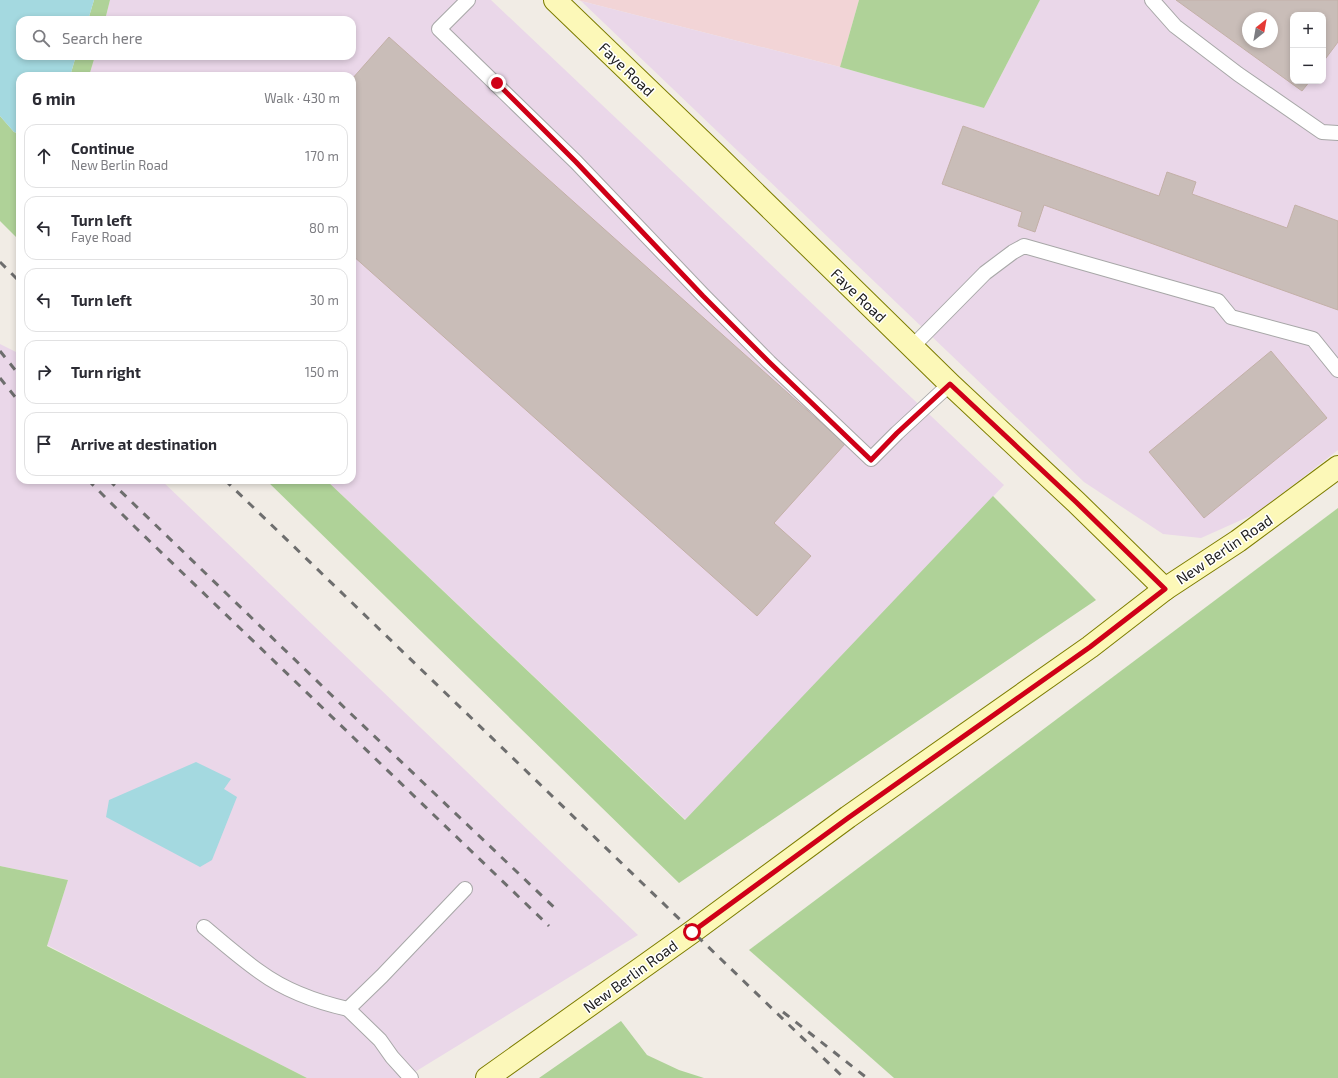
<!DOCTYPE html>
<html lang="en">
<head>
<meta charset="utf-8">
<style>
  body { margin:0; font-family:"Exo 2",sans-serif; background:#f2f2f3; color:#2b2b33 }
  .controls { position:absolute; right:12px; top:12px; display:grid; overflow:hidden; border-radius:8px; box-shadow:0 2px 6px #0003 }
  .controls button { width:36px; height:36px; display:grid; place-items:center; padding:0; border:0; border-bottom:1px solid #e1e1e2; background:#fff; color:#2b2b33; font:20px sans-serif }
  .compass { position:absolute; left:1242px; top:12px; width:36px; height:36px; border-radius:50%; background:#fff; box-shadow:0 2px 6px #0003; rotate:31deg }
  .stop { position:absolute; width:12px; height:12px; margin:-9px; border:3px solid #cf0017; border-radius:50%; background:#fff }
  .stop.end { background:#cf0017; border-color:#fff; box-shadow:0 1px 4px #0008 }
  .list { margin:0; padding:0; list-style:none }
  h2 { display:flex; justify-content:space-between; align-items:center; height:52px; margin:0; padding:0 16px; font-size:17px }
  h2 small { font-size:13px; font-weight:400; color:#7c7c81 }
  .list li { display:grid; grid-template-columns:26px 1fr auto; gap:12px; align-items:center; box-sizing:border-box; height:64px; margin:0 8px 8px; padding:0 8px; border:1px solid #e1e1e2; border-radius:12px }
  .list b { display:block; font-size:15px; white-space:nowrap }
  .list p { margin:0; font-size:13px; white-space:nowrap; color:#7c7c81 }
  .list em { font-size:13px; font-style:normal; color:#7c7c81 }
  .icon { flex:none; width:22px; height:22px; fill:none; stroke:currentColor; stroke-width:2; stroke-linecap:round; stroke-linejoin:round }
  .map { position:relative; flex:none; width:1338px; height:1078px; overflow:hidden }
  .search { position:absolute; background:#fff; box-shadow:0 2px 6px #0003; left:16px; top:16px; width:340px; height:44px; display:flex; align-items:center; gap:10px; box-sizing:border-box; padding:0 14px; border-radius:12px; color:#7c7c81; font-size:15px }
  .panel { position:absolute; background:#fff; box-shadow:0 2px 6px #0003; left:16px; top:72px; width:340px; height:412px; border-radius:12px }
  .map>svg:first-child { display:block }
</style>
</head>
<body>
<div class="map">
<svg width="1338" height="1078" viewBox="0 0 1338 1078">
  <rect width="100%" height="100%" fill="#f1ece5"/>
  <polygon fill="#f2d4d6" points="579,0 859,0 840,67 581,1"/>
  <g fill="#ead7e9" fill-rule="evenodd">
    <polygon points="110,0 491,0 1004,485 686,820 326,480 352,480 352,76 89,76 95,56 352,56 352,20 105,20"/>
    <path d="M1040 0H1338V450L1257 513 1201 538 1163 534 1084 482 581 1 840 67 984 108ZM1293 15H1323V81H1293ZM1248 18H1272V42H1248Z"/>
    <polygon points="0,344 20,354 20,480 161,480 638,935 405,1078 307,1078 47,945 68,880 0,866"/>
  </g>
  <g fill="#afd298">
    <polygon points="94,0 110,0 105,20 88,20"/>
    <polygon points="859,0 1040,0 984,108 840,67"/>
    <polygon points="76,56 95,56 89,76 70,76"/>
    <polygon points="0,116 14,132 20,134 20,241 0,221"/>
    <polygon points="266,480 326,480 685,820 993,496 1096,600 679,883"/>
    <polygon points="1338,508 1338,1078 894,1078 749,950"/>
    <polygon points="0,866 68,880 47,946 307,1078 0,1078"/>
    <polygon points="621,1021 647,1055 679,1070 704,1078 539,1078"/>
  </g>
  <g fill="#a4d9e0">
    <polygon points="0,0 94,0 88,20 20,20 20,56 76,56 70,76 20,76 20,134 14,132 0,116"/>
    <polygon points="196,762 231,779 224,789 237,797 212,860 200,867 106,817 109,800"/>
  </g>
  <g fill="#c9bdb8" stroke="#c3b0a7" fill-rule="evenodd">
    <path d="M1176 0H1338V42L1323 62V15H1293V81H1310L1302 91ZM1248 18H1272V42H1248Z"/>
    <polygon points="389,37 845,444 774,523 811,556 757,616 352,255 352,79"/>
    <polygon points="963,126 1159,196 1167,172 1196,182 1192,194 1287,228 1295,205 1338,221 1338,310 1044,205 1035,232 1018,226 1022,212 942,184"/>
    <polygon points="1271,351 1327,418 1204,518 1149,452"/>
  </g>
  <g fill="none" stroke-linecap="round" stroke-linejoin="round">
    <defs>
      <g id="lane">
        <polyline points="468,0 439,29 576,162 703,295 769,362 871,459 897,433 950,384"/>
        <polyline points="1152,0 1175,26 1238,74 1322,132 1338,133"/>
        <polyline points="912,347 985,273 1013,252 1024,246 1218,301 1231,317 1313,339 1338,370"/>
        <path d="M204 927C222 942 240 958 260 972 286 991 317 1002 348 1009"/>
        <polyline points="411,1078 392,1057 380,1040 348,1009 382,976 465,889"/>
      </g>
      <g id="secondary">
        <polyline points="555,0 716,155 950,384 1076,502 1165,589"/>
        <polyline points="487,1078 692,932 848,817 1090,647 1165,589 1238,541 1338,467"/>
      </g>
    </defs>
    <use href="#lane" stroke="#a7a7a7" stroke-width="16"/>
    <use href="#secondary" stroke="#7d7d00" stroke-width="24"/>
    <use href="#lane" stroke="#fff" stroke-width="14"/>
    <use href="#secondary" stroke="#fcf8b8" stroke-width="22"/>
    <g stroke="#6e6e6e" stroke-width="3" stroke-dasharray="8 8" stroke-linecap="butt">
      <polyline points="0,262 20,282"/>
      <polyline points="0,351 20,376"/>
      <polyline points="0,378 20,403"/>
      <polyline points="88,480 136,528 549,926"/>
      <polyline points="109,480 349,712 559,912"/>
      <polyline points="225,480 844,1078"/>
      <polyline points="783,1012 867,1078"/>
    </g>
  </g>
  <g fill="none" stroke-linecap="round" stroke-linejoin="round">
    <polyline stroke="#cf0017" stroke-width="5" points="497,83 576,162 703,296 769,362 871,460 897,433 950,384 1076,502 1165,589 1090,647 848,818 692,932"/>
  </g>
  <g text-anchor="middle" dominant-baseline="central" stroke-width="3" stroke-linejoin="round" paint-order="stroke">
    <g font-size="15" fill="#202020" stroke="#fff">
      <text transform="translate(627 69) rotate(44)">Faye Road</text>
      <text transform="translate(859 295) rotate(44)">Faye Road</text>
      <text transform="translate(1224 549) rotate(-34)">New Berlin Road</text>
      <text transform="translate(630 976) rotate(-36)">New Berlin Road</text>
    </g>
  </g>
</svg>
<div class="controls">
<button>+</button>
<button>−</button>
</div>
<svg class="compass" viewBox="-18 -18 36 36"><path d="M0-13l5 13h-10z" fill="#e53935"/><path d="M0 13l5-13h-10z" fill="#7c7c81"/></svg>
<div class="stop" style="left:692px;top:932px"></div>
<div class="stop end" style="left:497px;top:83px"></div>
<div class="search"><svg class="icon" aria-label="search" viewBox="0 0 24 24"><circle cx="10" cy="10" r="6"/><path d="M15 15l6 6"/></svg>Search here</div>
<section class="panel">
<h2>6 min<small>Walk · 430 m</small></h2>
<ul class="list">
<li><svg class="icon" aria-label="ahead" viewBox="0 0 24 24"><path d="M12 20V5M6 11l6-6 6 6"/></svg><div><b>Continue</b><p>New Berlin Road</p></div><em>170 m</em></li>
<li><svg class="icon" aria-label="left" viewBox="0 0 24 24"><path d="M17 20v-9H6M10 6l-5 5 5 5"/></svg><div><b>Turn left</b><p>Faye Road</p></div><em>80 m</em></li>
<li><svg class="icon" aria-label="left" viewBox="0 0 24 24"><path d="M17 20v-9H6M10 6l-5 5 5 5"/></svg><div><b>Turn left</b></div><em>30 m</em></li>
<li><svg class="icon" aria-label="right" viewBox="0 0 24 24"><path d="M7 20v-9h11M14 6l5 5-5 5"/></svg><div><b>Turn right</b></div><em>150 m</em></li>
<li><svg class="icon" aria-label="arrive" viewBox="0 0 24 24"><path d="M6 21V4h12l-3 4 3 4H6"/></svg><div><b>Arrive at destination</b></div></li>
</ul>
</section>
</div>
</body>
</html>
